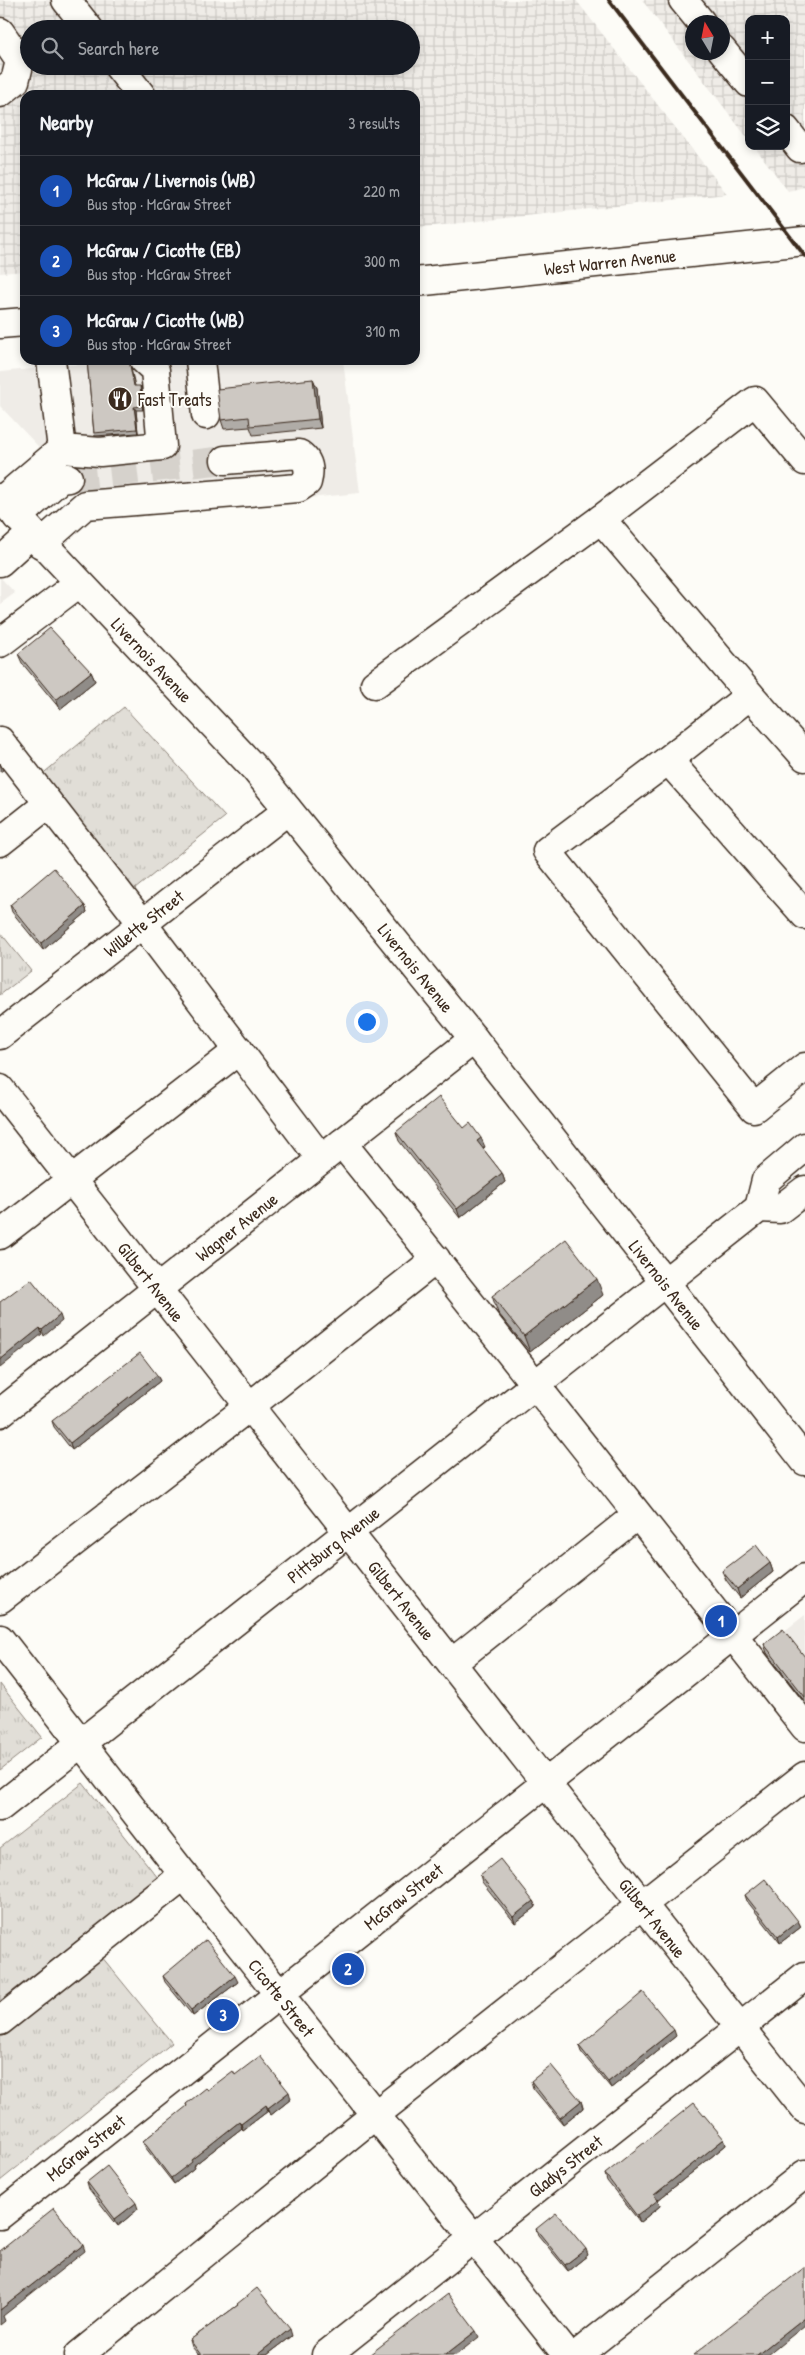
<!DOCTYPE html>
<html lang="en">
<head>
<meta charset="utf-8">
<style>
  body { margin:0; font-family:"Patrick Hand",sans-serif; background:#242831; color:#f1f3f6 }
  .controls { position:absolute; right:15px; top:15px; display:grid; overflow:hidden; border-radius:10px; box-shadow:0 2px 8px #0003 }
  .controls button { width:45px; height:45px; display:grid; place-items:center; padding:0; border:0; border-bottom:1px solid #363941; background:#171b24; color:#f1f3f6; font:25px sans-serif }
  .compass { position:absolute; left:685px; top:15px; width:45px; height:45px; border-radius:50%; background:#171b24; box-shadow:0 2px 8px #0003; rotate:350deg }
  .you { position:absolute; left:366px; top:1021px; width:18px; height:18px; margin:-12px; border:4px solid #fff; border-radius:50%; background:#1a73e8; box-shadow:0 0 0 8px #1a73e833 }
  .badge { display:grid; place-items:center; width:32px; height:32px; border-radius:50%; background:#b45309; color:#fff; font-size:16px; font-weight:700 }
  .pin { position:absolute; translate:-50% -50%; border:2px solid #fff; box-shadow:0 1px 5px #0006 }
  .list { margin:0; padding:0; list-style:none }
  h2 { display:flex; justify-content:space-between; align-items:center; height:65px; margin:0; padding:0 20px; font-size:21px }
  h2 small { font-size:16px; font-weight:400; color:#9ea1a6 }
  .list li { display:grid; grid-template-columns:32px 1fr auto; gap:15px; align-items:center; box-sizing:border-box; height:70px; padding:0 20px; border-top:1px solid #363941 }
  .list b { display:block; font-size:19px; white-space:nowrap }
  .list p { margin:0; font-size:16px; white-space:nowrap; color:#9ea1a6 }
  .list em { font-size:16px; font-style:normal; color:#9ea1a6 }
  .icon { flex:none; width:28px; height:28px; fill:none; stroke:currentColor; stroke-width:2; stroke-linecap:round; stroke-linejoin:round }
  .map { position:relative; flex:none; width:805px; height:2355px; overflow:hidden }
  .search { position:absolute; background:#171b24; box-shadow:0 2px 8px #0003; left:20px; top:20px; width:400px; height:55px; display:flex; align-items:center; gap:12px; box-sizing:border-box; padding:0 18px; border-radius:28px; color:#9ea1a6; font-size:19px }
  .panel { position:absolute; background:#171b24; box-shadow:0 2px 8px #0003; left:20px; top:90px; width:400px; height:275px; border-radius:15px }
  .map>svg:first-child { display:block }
</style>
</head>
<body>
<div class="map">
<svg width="805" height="2355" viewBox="0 0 805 2355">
  <defs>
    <pattern id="industrial-grid" width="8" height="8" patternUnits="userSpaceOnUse" patternTransform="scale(1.25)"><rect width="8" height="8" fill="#efece7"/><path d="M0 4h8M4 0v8" fill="none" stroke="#cecbc6"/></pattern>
    <pattern id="grass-tufts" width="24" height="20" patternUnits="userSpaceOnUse" patternTransform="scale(1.25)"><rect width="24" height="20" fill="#e1ded7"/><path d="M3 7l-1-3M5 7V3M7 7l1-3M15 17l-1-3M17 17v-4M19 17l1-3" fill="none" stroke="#c2bfb8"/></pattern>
  </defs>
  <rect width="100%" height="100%" fill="#fdfcf7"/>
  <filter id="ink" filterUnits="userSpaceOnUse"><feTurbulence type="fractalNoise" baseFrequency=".02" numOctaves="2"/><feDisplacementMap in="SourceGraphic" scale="10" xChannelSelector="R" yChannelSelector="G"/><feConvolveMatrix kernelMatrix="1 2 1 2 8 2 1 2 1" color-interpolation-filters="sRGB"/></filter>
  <g filter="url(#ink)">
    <g fill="#efece7">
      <polygon points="123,360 343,360 360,493 106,518 0,406 0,372"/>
      <polygon points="0,577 15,593 0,604"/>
      <polygon points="805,1615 805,1715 756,1653"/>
    </g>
    <g fill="url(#industrial-grid)" fill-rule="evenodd">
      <path d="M0 0H576L727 194 415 228V95H25V271L0 273ZM29 29H411V66H29Z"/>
      <path d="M642 0H805V187L788 191 754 146H786V19H749V140ZM692 22H722V52H692Z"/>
    </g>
    <g fill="url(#grass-tufts)" stroke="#8e847a">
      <polygon points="124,707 225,817 130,893 40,776"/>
      <polygon points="0,932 31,971 0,995"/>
      <polygon points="0,1684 42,1737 0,1770"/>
      <polygon points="83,1783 158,1878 0,2001 0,1848"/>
      <polygon points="97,1951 172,2043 0,2181 0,2028"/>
    </g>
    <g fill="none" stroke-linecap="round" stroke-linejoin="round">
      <polyline stroke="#d6d2cc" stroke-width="28" stroke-dasharray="28 14" stroke-linecap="butt" points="68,478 225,460"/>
      <defs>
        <g id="minor">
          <polyline points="66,0 89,29"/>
          <polyline points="683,0 701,22"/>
          <polyline points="0,32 20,61 15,81 0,93"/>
          <polyline points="722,50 749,83"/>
          <polyline points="118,66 141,95"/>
          <polyline points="786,130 800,148 805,147"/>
          <polyline points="51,360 62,449"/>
          <polyline points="200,360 206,415"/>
          <polyline points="2,500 62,449 100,452 162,446 155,370 144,360"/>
          <polyline points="17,517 60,479 68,478"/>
          <polyline points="601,519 750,695"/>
          <path d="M41 544 85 505 298 488 307 482C310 471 309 461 299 454L225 460"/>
          <polyline points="0,562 32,533"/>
          <polyline points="0,643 79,583"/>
          <polyline points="375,684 601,519 755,401 805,461"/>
          <polyline points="0,741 142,923 321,1159"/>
          <polyline points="668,760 750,695 805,757"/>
          <polyline points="0,842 48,804"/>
          <polyline points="805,915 668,760 547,851 754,1108 805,1067"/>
          <path id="s1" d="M0 1035 288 810"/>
          <path id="s2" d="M0 1089 533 1767 805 2109"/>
          <path d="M342 1143C498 1336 652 1532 805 1727"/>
          <polyline points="759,1208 780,1209 805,1190"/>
          <polyline points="0,1235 239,1050"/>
          <path id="s3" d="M0 1413 474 1039"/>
          <polyline points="0,1599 250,1406 436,1259"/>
          <path id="s4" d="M0 1639 184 1875 567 2355"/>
          <polyline points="452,1663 637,1515"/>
          <path id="s5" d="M0 1807 759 1208 766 1180 805 1147"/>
          <polyline points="0,2021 184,1875"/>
          <path id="s6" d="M0 2215 805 1578"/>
          <polyline points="79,2355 375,2115 805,1776"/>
          <path id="s7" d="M326 2355 805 1976"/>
          <polyline points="577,2355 805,2174"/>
        </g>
        <g id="major">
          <path id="s8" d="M415 282 805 241"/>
          <polyline points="0,324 25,322"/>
          <path id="s9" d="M0 498 255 769 474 1039 805 1461"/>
        </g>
      </defs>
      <use href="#minor" stroke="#3b2a1e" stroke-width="31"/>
      <use href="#major" stroke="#3b2a1e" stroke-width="31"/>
      <use href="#minor" stroke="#fdfcf7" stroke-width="28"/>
      <use href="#major" stroke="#fdfcf7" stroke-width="28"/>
      <polyline stroke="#3b2a1e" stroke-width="4" points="609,0 805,256"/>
    </g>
    <g fill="#b0aca7" stroke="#3b2a1e">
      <polygon points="87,360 129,360 135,386 141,389 143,410 136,410 138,433 95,436 94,433"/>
      <polygon points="313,379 317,388 321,428 253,435 250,427 224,429 221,420"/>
      <polygon points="18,654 91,672 95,681 60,709 22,663"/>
      <polygon points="10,905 85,906 87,912 43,950 12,912"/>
      <polygon points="464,1128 485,1147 483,1149 502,1173 505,1182 460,1218 399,1141 396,1132"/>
      <polygon points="603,1295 530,1352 498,1313 492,1296"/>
      <polygon points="157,1375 160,1381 72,1450 54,1427 52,1421"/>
      <polygon points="770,1563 773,1572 740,1598 726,1580 722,1571"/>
      <polygon points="764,1644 805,1657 805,1702 767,1653"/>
      <polygon points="480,1875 533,1901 536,1907 515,1923 482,1882"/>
      <polygon points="745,1895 798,1921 801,1927 780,1943 747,1901"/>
      <polygon points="163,1976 238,1982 193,2016 165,1982"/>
      <polygon points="676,2036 611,2088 581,2052 579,2046"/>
      <polygon points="235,2075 291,2099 271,2115 268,2111 243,2130 242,2128 193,2166 194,2168 174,2184 145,2147 143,2141 187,2107 186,2104"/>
      <polygon points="531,2081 581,2101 583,2108 563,2124 533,2088"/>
      <polygon points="724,2139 726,2145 658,2200 660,2206 640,2222 607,2181 605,2174"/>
      <polygon points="87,2182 138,2209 118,2226 89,2189"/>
      <polygon points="536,2229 588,2255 568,2271 538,2235"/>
      <polygon points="237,2304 292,2336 267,2355 199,2355 192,2347 190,2340 238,2305"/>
    </g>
    <g fill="#908c88" stroke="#3b2a1e">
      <polygon points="313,379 317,388 321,428 318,419"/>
      <polygon points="140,386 141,389 143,410 142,406"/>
      <polygon points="134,407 136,410 138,433 137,429"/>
      <polygon points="91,672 95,681 60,709 56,700"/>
      <polygon points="0,763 3,770 0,772"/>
      <polygon points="85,906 87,912 43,950 41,943"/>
      <polygon points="481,1138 485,1147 480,1151 477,1141"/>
      <polygon points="502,1173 505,1182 460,1218 457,1209"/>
      <polygon points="597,1279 603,1295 530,1352 524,1336"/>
      <polygon points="60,1315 62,1321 44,1336 42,1330"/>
      <polygon points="40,1328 42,1334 0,1368 0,1360"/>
      <polygon points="157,1375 160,1381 72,1450 70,1443"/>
      <polygon points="770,1563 773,1572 740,1598 737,1589"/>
      <polygon points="533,1901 536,1907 515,1923 513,1917"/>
      <polygon points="798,1921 801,1927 780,1943 778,1937"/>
      <polygon points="235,1976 238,1982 193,2016 191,2010"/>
      <polygon points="674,2030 676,2036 611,2088 608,2082"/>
      <polygon points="289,2092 291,2099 271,2115 268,2108"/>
      <polygon points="581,2101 583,2108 563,2124 560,2118"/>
      <polygon points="266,2105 268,2111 243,2130 241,2124"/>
      <polygon points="239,2122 242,2128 193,2166 194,2168 174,2184 171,2178 191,2160"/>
      <polygon points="724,2139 726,2145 658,2200 660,2206 640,2222 637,2216 654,2195"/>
      <polygon points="136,2203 138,2209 118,2226 115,2219"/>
      <polygon points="83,2245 85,2251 3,2316 5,2321 0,2325 0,2310"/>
      <polygon points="586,2249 588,2255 568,2271 565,2265"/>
      <polygon points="805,2317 805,2325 768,2355 757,2355"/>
      <polygon points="290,2329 292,2336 267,2355 257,2355"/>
      <polygon points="476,2331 479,2337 456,2355 445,2355"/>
    </g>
    <g fill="#cdc8c2" stroke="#3b2a1e">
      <polygon points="87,360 129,360 134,386 140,386 142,406 134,407 137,429 94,433"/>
      <polygon points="313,379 318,419 250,426 249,417 221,420 217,389"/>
      <polygon points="50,628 91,672 56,700 18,654"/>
      <polygon points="54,868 85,906 41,943 10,905"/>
      <polygon points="439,1097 464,1128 470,1123 481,1138 477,1141 502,1173 457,1209 396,1132"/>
      <polygon points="566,1239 597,1279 524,1336 492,1296"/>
      <polygon points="31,1279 60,1315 42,1330 40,1328 0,1360 0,1302"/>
      <polygon points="140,1353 157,1375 70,1443 52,1421"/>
      <polygon points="756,1545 770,1563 737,1589 722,1571"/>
      <polygon points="783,1629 805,1657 805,1697 764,1644"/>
      <polygon points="500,1859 533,1901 513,1917 480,1875"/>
      <polygon points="765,1879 798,1921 778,1937 745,1895"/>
      <polygon points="206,1940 235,1976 191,2010 163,1976"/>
      <polygon points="643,1992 674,2030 608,2082 579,2046"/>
      <polygon points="260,2056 289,2092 268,2108 266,2105 241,2124 239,2122 191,2160 192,2162 171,2178 143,2141 187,2106 186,2104 206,2088 208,2090 233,2071 235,2075"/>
      <polygon points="551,2065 581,2101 560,2118 531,2081"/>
      <polygon points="694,2103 724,2139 654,2195 658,2200 637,2216 605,2174"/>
      <polygon points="107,2166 136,2203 115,2219 87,2182"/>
      <polygon points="54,2208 83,2245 0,2310 0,2251"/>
      <polygon points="556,2213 586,2249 565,2265 536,2229"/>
      <polygon points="805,2267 805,2317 757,2355 693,2355"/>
      <polygon points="257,2288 290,2329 257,2355 201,2355 190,2340 238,2305 237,2304"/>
      <polygon points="448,2294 476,2331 445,2355 369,2355"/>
    </g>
  </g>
  <defs>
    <symbol id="restaurant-disc" viewBox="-11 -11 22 22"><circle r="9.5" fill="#3b2a1e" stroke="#fdfcf7"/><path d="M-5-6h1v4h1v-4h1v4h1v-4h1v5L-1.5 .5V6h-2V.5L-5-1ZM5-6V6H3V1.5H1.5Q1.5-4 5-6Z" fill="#fff"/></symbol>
  </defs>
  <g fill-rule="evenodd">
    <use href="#restaurant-disc" x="106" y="385" width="28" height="28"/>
  </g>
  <g text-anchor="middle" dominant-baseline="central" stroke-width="4" stroke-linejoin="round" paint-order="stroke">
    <g font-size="18" fill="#3b2a1e" stroke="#fdfcf7">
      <text stroke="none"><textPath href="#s8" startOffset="196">West Warren Avenue</textPath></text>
      <text stroke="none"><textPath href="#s9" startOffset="222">Livernois Avenue</textPath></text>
      <text stroke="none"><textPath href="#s1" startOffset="182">Willette Street</textPath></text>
      <text stroke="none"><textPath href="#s9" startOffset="628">Livernois Avenue</textPath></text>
      <text stroke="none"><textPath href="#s3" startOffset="301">Wagner Avenue</textPath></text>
      <text stroke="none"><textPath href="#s2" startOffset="245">Gilbert Avenue</textPath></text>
      <text stroke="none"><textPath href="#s9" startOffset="1032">Livernois Avenue</textPath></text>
      <text stroke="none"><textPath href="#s5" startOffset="424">Pittsburg Avenue</textPath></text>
      <text stroke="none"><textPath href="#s2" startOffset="650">Gilbert Avenue</textPath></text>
      <text stroke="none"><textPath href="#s6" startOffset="514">McGraw Street</textPath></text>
      <text stroke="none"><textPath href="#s2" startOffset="1055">Gilbert Avenue</textPath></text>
      <text stroke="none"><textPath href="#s4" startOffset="456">Cicotte Street</textPath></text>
      <text stroke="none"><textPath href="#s6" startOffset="109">McGraw Street</textPath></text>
      <text stroke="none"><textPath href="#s7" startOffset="305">Gladys Street</textPath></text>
    </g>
    <g font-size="18" fill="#3b2a1e" stroke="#fdfcf7" text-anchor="start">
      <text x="138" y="399">Fast Treats</text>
    </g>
  </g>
</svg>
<div class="controls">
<button>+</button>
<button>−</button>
<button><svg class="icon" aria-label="layers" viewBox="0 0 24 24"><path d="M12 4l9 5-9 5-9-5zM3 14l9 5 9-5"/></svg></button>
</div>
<svg class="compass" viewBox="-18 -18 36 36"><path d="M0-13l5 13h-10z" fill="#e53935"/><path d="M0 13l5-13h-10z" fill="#9ea1a6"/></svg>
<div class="you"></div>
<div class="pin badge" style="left:721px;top:1621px;background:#1a4fb4">1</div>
<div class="pin badge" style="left:348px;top:1969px;background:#1a4fb4">2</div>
<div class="pin badge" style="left:223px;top:2015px;background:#1a4fb4">3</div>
<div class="search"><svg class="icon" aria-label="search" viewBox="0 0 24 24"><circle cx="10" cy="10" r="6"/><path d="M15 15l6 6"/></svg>Search here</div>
<section class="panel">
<h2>Nearby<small>3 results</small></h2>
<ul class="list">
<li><span class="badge" style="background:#1a4fb4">1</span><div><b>McGraw / Livernois (WB)</b><p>Bus stop · McGraw Street</p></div><em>220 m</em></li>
<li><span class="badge" style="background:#1a4fb4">2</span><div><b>McGraw / Cicotte (EB)</b><p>Bus stop · McGraw Street</p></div><em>300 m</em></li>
<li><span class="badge" style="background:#1a4fb4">3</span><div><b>McGraw / Cicotte (WB)</b><p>Bus stop · McGraw Street</p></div><em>310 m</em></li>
</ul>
</section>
</div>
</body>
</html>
